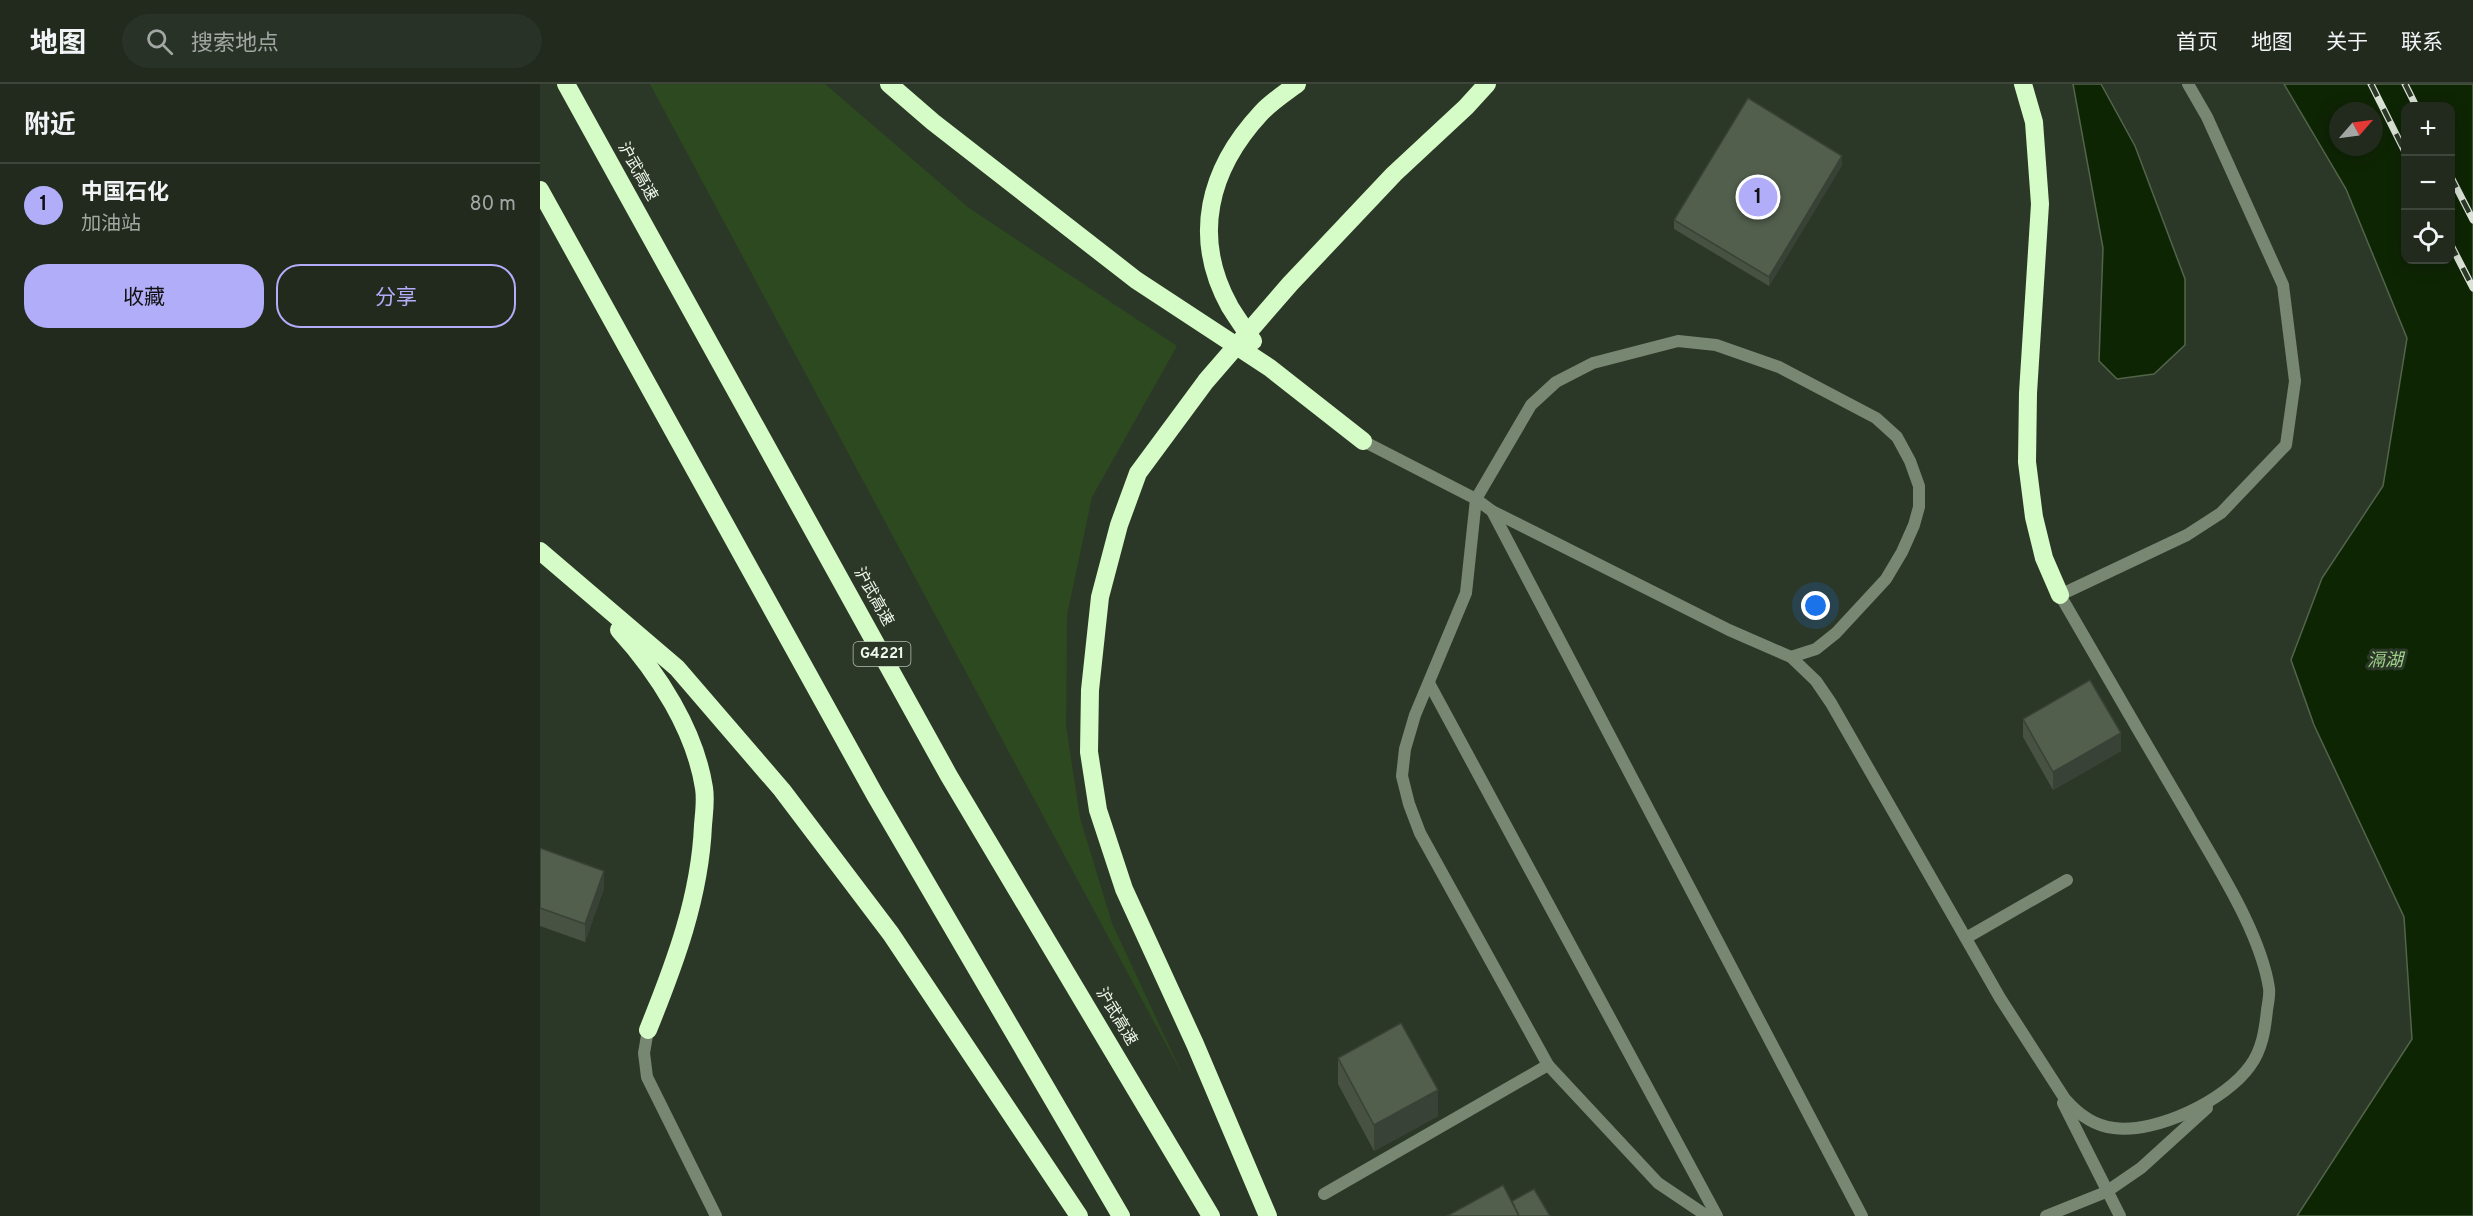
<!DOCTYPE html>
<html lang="zh">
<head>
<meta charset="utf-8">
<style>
  body { margin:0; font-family:Overpass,"Noto Sans SC",sans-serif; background:#293226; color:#f1f3f6 }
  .controls { position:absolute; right:18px; top:18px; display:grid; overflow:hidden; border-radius:12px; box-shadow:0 3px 15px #0003 }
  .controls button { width:54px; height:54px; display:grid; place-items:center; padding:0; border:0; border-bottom:2px solid #3e463b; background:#212a1d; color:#f1f3f6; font:30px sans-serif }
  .compass { position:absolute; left:1789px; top:18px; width:54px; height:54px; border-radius:50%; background:#212a1d; box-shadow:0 3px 15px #0003; rotate:62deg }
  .you { position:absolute; left:1276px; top:522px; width:21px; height:21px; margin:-15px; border:4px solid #fff; border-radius:50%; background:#1a73e8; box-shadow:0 0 0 9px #1a73e833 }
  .badge { display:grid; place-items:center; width:39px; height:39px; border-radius:50%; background:#b2adf9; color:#111; font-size:20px; font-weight:700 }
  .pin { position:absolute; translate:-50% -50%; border:3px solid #fff; box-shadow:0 2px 6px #0006 }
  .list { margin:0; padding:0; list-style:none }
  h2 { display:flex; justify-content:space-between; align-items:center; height:78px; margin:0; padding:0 24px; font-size:26px }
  h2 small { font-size:20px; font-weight:400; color:#a2a7a4 }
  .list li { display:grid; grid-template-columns:39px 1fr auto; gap:18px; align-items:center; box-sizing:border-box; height:84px; padding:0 24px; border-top:2px solid #3e463b }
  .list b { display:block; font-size:22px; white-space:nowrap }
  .list p { margin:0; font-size:20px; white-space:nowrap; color:#a2a7a4 }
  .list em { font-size:20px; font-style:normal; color:#a2a7a4 }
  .actions { display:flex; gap:12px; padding:18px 24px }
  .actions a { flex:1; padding:14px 0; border:2px solid #b2adf9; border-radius:24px; text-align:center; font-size:21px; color:#b2adf9 }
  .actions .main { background:#b2adf9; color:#111 }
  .icon { flex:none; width:33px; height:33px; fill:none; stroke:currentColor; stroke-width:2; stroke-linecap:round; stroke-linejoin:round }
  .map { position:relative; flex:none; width:1933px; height:1132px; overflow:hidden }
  header { display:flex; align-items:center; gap:36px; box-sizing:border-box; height:84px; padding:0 30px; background:#212a1d; border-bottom:2px solid #3e463b }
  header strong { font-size:28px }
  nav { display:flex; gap:33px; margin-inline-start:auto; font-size:21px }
  .search { width:420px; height:54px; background:#293226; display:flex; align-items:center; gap:15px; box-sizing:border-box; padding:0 21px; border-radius:33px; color:#a2a7a4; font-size:22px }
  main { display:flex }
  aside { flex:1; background:#212a1d }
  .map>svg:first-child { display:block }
</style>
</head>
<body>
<header>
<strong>地图</strong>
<div class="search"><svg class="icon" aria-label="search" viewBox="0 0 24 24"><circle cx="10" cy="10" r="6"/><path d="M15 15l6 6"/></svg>搜索地点</div>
<nav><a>首页</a><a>地图</a><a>关于</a><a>联系</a></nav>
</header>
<main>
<aside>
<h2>附近<small></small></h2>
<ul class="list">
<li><span class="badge">1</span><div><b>中国石化</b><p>加油站</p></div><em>80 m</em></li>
</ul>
<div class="actions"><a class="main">收藏</a><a>分享</a></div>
</aside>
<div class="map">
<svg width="1933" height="1132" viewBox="0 0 1933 1132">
  <rect width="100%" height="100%" fill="#2c3827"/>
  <polygon fill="#2d4920" points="110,0 285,0 429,124 637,262 552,413 527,531 526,641 540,734 572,839 643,992"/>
  <g fill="#0e2504" stroke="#52644a" stroke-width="1.5" fill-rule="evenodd">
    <polygon points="1533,0 1561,0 1595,62 1645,195 1645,261 1614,290 1577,295 1559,277 1563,164"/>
    <path d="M1744 0H1933V1132H1757L1872 955 1864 833 1774 641 1751 576 1782 494 1843 402 1867 254 1806 105ZM1866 22H1910V176H1866ZM1798 27H1834V63H1798Z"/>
  </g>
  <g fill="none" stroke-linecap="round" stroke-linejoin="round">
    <g stroke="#788772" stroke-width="12">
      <path d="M823 357 936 415 952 427 1189 546 1251 573 1276 597 1291 619 1460 914 1525 1015C1538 1030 1554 1042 1574 1044 1616 1050 1686 1016 1710 982 1722 966 1725 946 1727 926 1728 919 1730 911 1729 904 1720 847 1676 781 1648 731 1605 658 1562 584 1520 511L1647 451 1681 429 1746 361 1755 297 1743 201 1667 33 1648 0"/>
      <polyline points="952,427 1322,1132"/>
      <polyline points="889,599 1177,1132"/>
      <polyline points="1426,854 1527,796"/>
      <polyline points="108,946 104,969 107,993 176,1132"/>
      <polyline points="1523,1019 1580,1132"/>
      <polyline points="784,1110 1008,981"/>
      <polyline points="1167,1132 1118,1099 1008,981 880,749 869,720 862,692 865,665 875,631 926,509 936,415 991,321 1016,298 1053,279 1138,257 1176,261 1239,283 1336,334 1357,353 1370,377 1379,402 1379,423 1374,441 1362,468 1346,495 1296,549 1276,565 1251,573"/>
      <polyline points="1506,1132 1566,1108 1601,1084 1667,1024"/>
    </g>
    <g stroke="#d5fbc6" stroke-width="18">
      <polyline points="26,0 409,692 671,1132"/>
      <polyline points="349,0 393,38 596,196 730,284 823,357"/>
      <polyline points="1483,0 1494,38 1500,120 1488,309 1487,378 1494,433 1504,474 1520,511"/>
      <polyline points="0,106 335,711 581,1132"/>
      <path d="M713 257C705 246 697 234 690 223 651 153 669 85 721 29 731 18 745 9 757 0"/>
      <polyline points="0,467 137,584 242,706 351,850 539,1132"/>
      <path d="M79 546C118 589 155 646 164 704 166 716 164 729 163 741 160 813 135 879 108 946"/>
      <polyline points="728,1132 655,960 584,805 558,726 549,668 550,606 560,513 579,441 598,389 666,297 750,200 854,90 926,23 947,0"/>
    </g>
    <defs>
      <g id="rail">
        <polyline points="1831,0 1866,70"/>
        <polyline points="1865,0 1876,22"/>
        <polyline points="1910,91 1933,136"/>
        <polyline points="1910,159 1933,204"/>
      </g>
    </defs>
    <use href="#rail" stroke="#dbe3d7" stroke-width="7"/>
    <use href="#rail" stroke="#2c3827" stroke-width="4.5" stroke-dasharray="14" stroke-linecap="butt"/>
  </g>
  <g fill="#475242">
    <polygon points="1302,81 1229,202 1134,145 1134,136"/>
    <polygon points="1483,635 1581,667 1513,706 1483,653"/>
    <polygon points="0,764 64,804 45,858 0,842"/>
    <polygon points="798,974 898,1032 834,1067 798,1000"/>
  </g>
  <g fill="#394236">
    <polygon points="1302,72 1302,81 1229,202 1229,193"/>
    <polygon points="1581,649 1581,667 1513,706 1513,688"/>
    <polygon points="64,787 64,804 45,858 45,840"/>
    <polygon points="898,1006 898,1032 834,1067 834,1041"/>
  </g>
  <g fill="#525f4d" stroke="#394236" stroke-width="1.5">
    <polygon points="1208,14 1302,72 1229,193 1134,136"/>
    <polygon points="1550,596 1581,649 1513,688 1483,635"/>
    <polygon points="0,764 64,787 45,840 0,824"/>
    <polygon points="861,939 898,1006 834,1041 798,974"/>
    <polygon points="963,1101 979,1132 907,1132"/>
    <polygon points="994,1105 1010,1132 979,1132 972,1117"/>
  </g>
  <g text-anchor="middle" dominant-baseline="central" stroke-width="6" stroke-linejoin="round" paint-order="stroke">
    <rect fill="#2c3827" stroke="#b5beb2" stroke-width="1.5" x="313.5" y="558" width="57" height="24" rx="4.5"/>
    <g font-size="15" font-weight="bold" fill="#f0f8ed">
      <text x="342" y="570">G4221</text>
    </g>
    <g font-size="16" fill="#f0f8ed" stroke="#2c3827">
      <text transform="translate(97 88) rotate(61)">沪武高速</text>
      <text transform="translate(333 513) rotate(61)">沪武高速</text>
      <text transform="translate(576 933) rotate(59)">沪武高速</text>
    </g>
    <g font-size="18" font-style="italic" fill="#a0d28b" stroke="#2c3827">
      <text x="1845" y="577">滆湖</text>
    </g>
  </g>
</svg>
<div class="controls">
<button>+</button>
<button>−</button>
<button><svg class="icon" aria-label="locate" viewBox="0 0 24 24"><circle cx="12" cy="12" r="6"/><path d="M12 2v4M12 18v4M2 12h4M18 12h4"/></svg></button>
</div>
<svg class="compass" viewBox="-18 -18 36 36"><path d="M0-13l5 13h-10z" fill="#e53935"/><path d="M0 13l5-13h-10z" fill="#a2a7a4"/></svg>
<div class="you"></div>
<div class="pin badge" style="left:1218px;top:113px">1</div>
</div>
</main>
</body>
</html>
